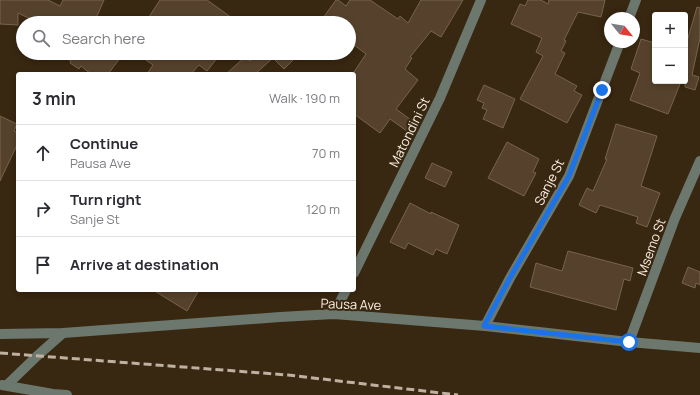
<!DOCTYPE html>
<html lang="en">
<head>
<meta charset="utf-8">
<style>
  body { margin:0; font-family:Manrope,sans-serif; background:#f2f2f3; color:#2b2b33 }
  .controls { position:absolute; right:12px; top:12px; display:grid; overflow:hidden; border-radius:4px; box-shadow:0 2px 6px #0003 }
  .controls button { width:36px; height:36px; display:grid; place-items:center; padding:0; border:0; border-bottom:1px solid #e1e1e2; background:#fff; color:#2b2b33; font:20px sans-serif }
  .compass { position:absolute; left:604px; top:12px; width:36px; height:36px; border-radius:50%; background:#fff; box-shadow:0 2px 6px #0003; rotate:120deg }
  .stop { position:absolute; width:12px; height:12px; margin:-9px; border:3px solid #1a73e8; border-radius:50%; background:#fff }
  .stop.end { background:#1a73e8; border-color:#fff; box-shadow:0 1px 4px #0008 }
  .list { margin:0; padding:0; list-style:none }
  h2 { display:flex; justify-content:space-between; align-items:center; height:52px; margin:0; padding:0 16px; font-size:17px }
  h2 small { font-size:13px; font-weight:400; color:#7c7c81 }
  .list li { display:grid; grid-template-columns:26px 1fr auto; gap:12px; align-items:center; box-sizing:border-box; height:56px; padding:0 16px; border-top:1px solid #e1e1e2 }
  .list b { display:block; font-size:15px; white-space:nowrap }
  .list p { margin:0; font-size:13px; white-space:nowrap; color:#7c7c81 }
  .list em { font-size:13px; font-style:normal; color:#7c7c81 }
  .icon { flex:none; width:22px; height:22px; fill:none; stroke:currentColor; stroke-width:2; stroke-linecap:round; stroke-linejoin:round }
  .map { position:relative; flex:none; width:700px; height:395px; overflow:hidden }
  .search { position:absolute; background:#fff; box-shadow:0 2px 6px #0003; left:16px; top:16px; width:340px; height:44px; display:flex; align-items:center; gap:10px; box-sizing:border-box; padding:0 14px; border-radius:22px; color:#7c7c81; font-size:15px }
  .panel { position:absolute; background:#fff; box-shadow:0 2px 6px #0003; left:16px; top:72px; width:340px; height:220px; border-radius:4px }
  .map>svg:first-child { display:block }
</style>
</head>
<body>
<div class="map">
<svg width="700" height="395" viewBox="0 0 700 395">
  <rect width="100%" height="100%" fill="#382711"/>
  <g fill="#56422c" stroke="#78634c">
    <polygon points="0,0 48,0 60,6 63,0 104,0 94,23 39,23 18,13 18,25 0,24"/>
    <polygon points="160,0 207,0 239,23 145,23"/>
    <polygon points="336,0 338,0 346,6 350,0 370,0 398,19 400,16 408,23 421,0 463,0 441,37 431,31 410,57 412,58 405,69 418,80 396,109 418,125 411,134 390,119 380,133 354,114 354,72 366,54 349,41 349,23 329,23 323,18"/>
    <polygon points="528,0 541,0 548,4 549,0 605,0 601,17 578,12 564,40 566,41 561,51 565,53 555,74 577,86 574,91 582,95 567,123 520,99 543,56 536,52 542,38 511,24 520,4 525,6"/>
    <polygon points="697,7 700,8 700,38 692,75 699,77 695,90 685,87 685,48"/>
    <polygon points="641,39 655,43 655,81 671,81 680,84 668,114 630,100 640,73 631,69"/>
    <polygon points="57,53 124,53 108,74 91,74 81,66 79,69 70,63 71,61"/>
    <polygon points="136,53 221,53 207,71 199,65 191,74 147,74 153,65"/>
    <polygon points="259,53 300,53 284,69 273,58 255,74 226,74 246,56 250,61"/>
    <polygon points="484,85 515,99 503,128 483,119 487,110 482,108 484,103 477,100"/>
    <polygon points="0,116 17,124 14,131 18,133 18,143 0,181"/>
    <polygon points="616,124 657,136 641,186 660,193 647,227 636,223 638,217 600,205 596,213 579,205 587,188 593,191 607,159 605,159"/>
    <polygon points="507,142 539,159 533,172 536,173 524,196 488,178"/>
    <polygon points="432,163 452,172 445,187 425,178"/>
    <polygon points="410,203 431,214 431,212 459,225 447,254 436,249 433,255 408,243 405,249 390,242"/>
    <polygon points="568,251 633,268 630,281 624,279 616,310 530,287 536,263 562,271"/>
    <polygon points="688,267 700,272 700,285 696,283 695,288 682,283"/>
    <polygon points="153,290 199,290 187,311"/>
  </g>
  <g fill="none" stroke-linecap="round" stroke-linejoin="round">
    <g stroke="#6c776d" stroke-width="10">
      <polyline points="629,18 636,0"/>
      <polyline points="354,273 440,98 481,0"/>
      <polyline points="334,314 346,290"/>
      <polyline points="485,326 510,278 569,176 620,42"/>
      <polyline points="0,334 63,333 280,317 334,314 485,326 629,342 700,348"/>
      <polyline points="629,342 675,218 700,161"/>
      <polyline points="2,385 53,394 67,395"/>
      <polyline points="7,385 37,356 63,333"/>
    </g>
    <polyline stroke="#beb1a1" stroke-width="3" stroke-dasharray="8 4" stroke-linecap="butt" points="0,353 288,375 458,395"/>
  </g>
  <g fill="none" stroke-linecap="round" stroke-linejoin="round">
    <polyline stroke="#1a73e8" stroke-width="5" points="602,90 569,176 510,278 484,326 629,342"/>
  </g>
  <g text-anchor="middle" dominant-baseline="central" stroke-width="4" stroke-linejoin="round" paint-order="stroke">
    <g font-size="13" fill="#f9eee0" stroke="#382711">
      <text transform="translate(409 132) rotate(-64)">Matondini St</text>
      <text transform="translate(549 182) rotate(-63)">Sanje St</text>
      <text transform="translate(651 247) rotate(-70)">Msemo St</text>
      <text transform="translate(351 304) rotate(2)">Pausa Ave</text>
    </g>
  </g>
</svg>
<div class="controls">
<button>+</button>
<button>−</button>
</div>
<svg class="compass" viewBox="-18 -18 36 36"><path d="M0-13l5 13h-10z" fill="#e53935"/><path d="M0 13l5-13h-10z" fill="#7c7c81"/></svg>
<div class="stop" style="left:629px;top:342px"></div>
<div class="stop end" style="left:602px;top:90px"></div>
<div class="search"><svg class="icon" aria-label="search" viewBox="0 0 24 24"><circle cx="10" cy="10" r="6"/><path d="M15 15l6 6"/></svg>Search here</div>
<section class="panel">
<h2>3 min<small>Walk · 190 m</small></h2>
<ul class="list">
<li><svg class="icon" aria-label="ahead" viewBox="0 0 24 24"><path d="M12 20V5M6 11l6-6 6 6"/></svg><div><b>Continue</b><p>Pausa Ave</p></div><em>70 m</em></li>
<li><svg class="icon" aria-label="right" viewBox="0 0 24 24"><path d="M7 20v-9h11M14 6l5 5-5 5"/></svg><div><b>Turn right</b><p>Sanje St</p></div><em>120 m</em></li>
<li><svg class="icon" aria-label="arrive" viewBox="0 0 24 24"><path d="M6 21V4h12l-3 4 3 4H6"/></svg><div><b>Arrive at destination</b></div></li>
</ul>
</section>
</div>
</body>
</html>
